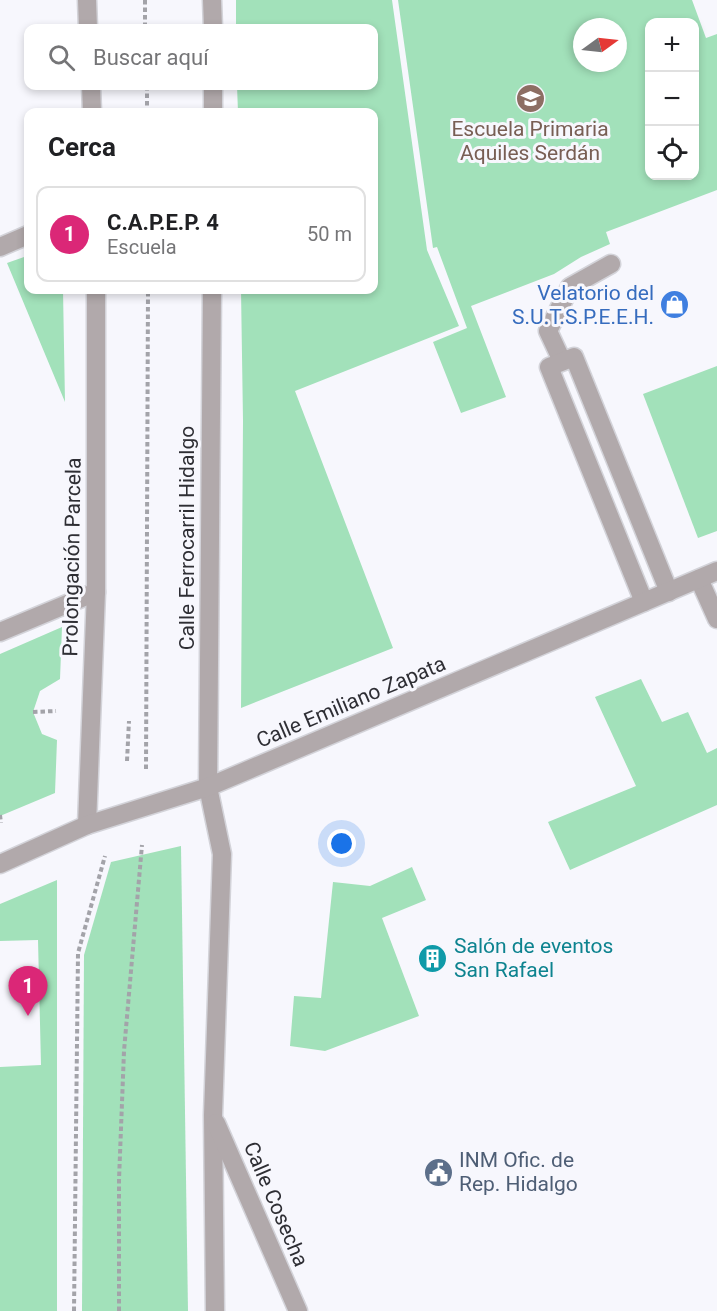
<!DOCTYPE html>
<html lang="es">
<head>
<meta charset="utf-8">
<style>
  body { margin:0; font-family:Roboto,sans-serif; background:#f2f2f2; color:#202124 }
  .controls { position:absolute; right:18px; top:18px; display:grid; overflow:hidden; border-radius:12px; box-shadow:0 3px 9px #0003 }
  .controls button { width:54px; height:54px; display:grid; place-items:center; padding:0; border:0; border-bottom:2px solid #e0e0e0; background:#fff; color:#202124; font:30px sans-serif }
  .compass { position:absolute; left:573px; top:18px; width:54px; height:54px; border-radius:50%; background:#fff; box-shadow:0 3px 9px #0003; rotate:75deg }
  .you { position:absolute; left:342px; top:844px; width:21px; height:21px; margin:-15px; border:4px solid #fff; border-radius:50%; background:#1a73e8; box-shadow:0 0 0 9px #1a73e833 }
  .badge { display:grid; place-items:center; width:39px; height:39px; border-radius:50%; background:#db2777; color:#fff; font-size:20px; font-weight:700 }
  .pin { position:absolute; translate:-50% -50px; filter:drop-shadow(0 2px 3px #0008) }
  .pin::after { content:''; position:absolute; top:32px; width:21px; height:18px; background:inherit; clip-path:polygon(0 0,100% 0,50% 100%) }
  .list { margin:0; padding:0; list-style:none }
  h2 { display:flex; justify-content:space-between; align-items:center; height:78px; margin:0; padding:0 24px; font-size:26px }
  h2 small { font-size:20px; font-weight:400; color:#757577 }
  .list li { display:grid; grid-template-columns:39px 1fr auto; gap:18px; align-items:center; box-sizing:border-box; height:96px; margin:0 12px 12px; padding:0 12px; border:2px solid #e0e0e0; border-radius:12px }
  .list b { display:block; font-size:22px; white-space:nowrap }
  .list p { margin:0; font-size:20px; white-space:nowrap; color:#757577 }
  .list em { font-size:20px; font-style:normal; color:#757577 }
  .icon { flex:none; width:33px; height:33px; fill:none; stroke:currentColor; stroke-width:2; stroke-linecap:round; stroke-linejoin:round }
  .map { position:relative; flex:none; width:717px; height:1311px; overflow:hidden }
  .search { position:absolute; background:#fff; box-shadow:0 3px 9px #0003; left:24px; top:24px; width:354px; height:66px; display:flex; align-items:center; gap:15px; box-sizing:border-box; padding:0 21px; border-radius:12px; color:#757577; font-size:22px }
  .panel { position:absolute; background:#fff; box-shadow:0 3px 9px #0003; left:24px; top:108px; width:354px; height:186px; border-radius:12px }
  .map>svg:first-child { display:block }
</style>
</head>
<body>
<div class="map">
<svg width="717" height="1311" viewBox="0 0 717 1311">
  <rect width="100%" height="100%" fill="#f7f7fd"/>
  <g fill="#a2e1ba" fill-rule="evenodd">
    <polygon points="236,0 392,0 427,250 459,326 295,391 393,648 241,708 243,421 241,290 374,290 374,112 238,112 237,86 374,86 374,28 236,28"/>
    <path d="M398 0H692L706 38 717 34V190L606 232 610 244 581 257 554 274 471 306 506 397 461 413 433 342 467 328 437 247 433 248ZM650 22H694V176H650ZM582 27H618V63H582Z"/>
    <polygon points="24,257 28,258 28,290 63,290 65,402 7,263"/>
    <polygon points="717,366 717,531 698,538 643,394"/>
    <polygon points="62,627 60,679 40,691 33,712 42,734 57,740 55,793 0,816 0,654"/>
    <polygon points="641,679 662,722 688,712 707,753 717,748 717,805 570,870 548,822 636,786 595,697"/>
    <polygon points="181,846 188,1311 82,1311 84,955 111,862"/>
    <polygon points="412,867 426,900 382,918 419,1016 325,1051 290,1046 294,996 321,998 333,882 370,886"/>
    <polygon points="57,880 57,1311 0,1311 0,1067 41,1065 38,940 0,941 0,904"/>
  </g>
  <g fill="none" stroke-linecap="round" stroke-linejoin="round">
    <defs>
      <g id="minor">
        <polyline points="87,0 88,28"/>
        <polyline points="212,0 213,28"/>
        <polyline points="91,86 92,112"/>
        <polyline points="213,112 213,86"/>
        <polyline points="0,247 28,235"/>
        <polyline points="212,290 208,787 222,854 213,1115 215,1311"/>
        <polyline points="562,361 548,331 570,287 611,264"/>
        <polyline points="699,579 717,619"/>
        <polyline points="644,602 549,367 574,357 669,592"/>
        <polyline points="0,632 96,592"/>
        <polyline points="87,825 96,592 96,290"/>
        <polyline points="0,864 87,825 208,787 717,571"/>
        <polyline points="216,1123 298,1311"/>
      </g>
    </defs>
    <use href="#minor" stroke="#d3d3d9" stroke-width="21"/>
    <g stroke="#a3a3a9" stroke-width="4" stroke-dasharray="4.5 3" stroke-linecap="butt">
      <polyline points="145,0 145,28"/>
      <polyline points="147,86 147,112"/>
      <polyline points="33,712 56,711"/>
      <polyline points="127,761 129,721"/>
      <polyline points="146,769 148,290"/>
      <polyline points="0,815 1,823"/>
      <polyline points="74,1311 78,953 105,856"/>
      <polyline points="119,1311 119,1180 124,1051 142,845"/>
    </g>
    <use href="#minor" stroke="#b1a9ab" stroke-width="18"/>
  </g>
  <defs>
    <symbol id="school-disc" viewBox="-11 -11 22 22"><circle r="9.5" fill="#8d6e63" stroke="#f7f7fd"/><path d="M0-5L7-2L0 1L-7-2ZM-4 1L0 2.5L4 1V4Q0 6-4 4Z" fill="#fff"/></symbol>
    <symbol id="shop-disc" viewBox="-11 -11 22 22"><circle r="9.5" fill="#3f7fe0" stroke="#f7f7fd"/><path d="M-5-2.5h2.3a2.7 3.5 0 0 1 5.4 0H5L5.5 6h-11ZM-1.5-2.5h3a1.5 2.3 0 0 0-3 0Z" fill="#fff"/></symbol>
    <symbol id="building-disc" viewBox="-11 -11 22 22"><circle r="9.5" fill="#0f9aa8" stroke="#f7f7fd"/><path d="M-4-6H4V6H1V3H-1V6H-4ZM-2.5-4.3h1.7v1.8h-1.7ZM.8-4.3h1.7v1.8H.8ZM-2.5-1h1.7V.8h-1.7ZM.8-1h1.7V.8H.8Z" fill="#fff"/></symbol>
    <symbol id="civic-disc" viewBox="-11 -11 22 22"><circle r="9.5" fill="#5c6f8a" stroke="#f7f7fd"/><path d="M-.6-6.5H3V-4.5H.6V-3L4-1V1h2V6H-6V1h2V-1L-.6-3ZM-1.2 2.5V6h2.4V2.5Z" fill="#fff"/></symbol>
  </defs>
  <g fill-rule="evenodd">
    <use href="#school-disc" x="514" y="82" width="33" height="33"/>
    <use href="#shop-disc" x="658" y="288" width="33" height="33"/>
    <use href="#building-disc" x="416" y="942" width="33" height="33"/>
    <use href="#civic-disc" x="422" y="1156" width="33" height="33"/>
  </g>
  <g text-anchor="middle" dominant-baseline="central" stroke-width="6" stroke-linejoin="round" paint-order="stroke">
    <g font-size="21" fill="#785e54" stroke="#f7f7fd">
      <text x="530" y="129">Escuela Primaria<tspan x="530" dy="24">Aquiles Serdán</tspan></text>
    </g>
    <g font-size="21" fill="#366cbe" stroke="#f7f7fd" text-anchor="end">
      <text x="654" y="293">Velatorio del<tspan x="654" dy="24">S.U.T.S.P.E.E.H.</tspan></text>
    </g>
    <g font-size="21" fill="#2e2e34" stroke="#f7f7fd">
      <text transform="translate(187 538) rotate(-90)">Calle Ferrocarril Hidalgo</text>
      <text transform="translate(72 557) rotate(-89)">Prolongación Parcela</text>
      <text transform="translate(351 702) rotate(-23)">Calle Emiliano Zapata</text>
      <text transform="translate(276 1204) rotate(67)">Calle Cosecha</text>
    </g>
    <g font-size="21" fill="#0d838f" stroke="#f7f7fd" text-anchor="start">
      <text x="454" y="946">Salón de eventos<tspan x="454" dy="24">San Rafael</tspan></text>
    </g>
    <g font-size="21" fill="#4e5e75" stroke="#f7f7fd" text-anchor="start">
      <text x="459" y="1160">INM Ofic. de<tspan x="459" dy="24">Rep. Hidalgo</tspan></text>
    </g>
  </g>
</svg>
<div class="controls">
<button>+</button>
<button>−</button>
<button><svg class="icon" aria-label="locate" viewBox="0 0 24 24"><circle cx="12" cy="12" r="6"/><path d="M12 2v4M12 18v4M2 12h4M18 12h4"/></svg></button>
</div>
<svg class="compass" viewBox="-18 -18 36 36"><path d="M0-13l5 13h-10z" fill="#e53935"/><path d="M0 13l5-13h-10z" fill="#757577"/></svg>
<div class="you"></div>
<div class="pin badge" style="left:28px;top:1016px">1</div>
<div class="search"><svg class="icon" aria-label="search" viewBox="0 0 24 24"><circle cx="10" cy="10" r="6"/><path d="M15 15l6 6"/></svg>Buscar aquí</div>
<section class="panel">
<h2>Cerca<small></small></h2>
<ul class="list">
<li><span class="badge">1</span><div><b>C.A.P.E.P. 4</b><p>Escuela</p></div><em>50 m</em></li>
</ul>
</section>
</div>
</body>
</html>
